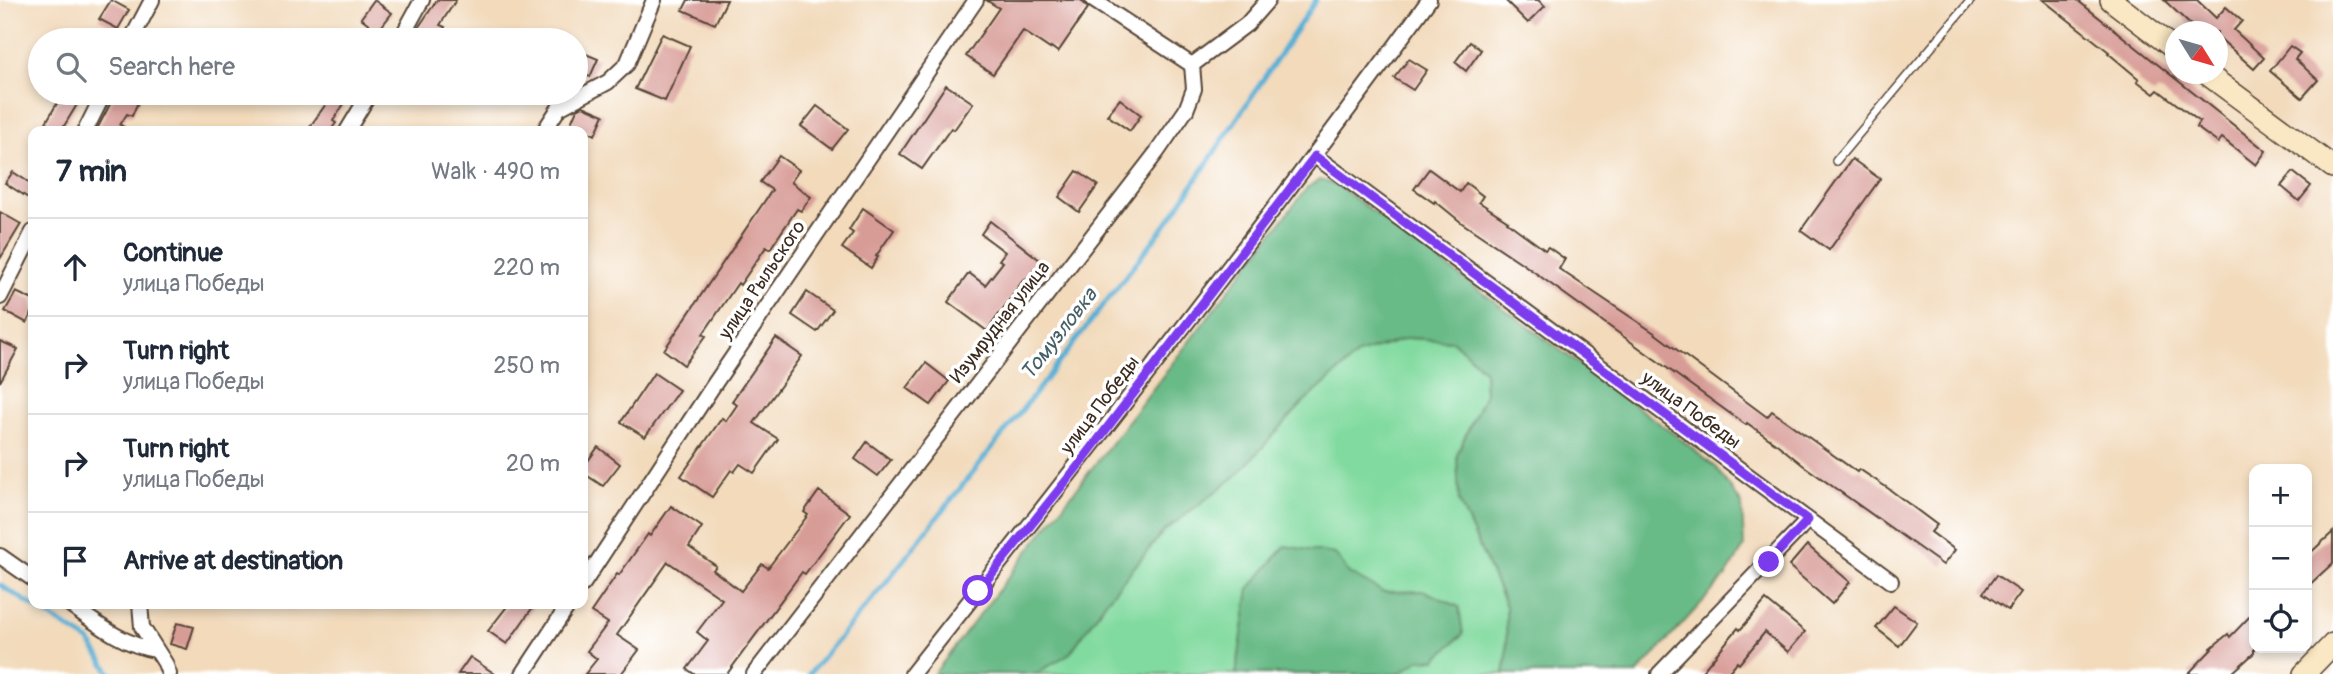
<!DOCTYPE html>
<html lang="en">
<head>
<meta charset="utf-8">
<style>
  body { margin:0; font-family:Pangolin,sans-serif; background:#f6f6f7; color:#1f2937 }
  .controls { position:absolute; right:21px; bottom:21px; display:grid; overflow:hidden; border-radius:14px; box-shadow:0 4px 10px #0003 }
  .controls button { width:63px; height:63px; display:grid; place-items:center; padding:0; border:0; border-bottom:2px solid #e0e1e3; background:#fff; color:#1f2937; font:35px sans-serif }
  .compass { position:absolute; left:2165px; top:21px; width:63px; height:63px; border-radius:50%; background:#fff; box-shadow:0 4px 10px #0003; rotate:127deg }
  .stop { position:absolute; width:21px; height:21px; margin:-16px; border:5px solid #7c3aed; border-radius:50%; background:#fff }
  .stop.end { background:#7c3aed; border-color:#fff; box-shadow:0 2px 7px #0008 }
  .list { margin:0; padding:0; list-style:none }
  h2 { display:flex; justify-content:space-between; align-items:center; height:91px; margin:0; padding:0 28px; font-size:30px }
  h2 small { font-size:23px; font-weight:400; color:#747a83 }
  .list li { display:grid; grid-template-columns:46px 1fr auto; gap:21px; align-items:center; box-sizing:border-box; height:98px; padding:0 28px; border-top:2px solid #e0e1e3 }
  .list b { display:block; font-size:26px; white-space:nowrap }
  .list p { margin:0; font-size:23px; white-space:nowrap; color:#747a83 }
  .list em { font-size:23px; font-style:normal; color:#747a83 }
  .icon { flex:none; width:38px; height:38px; fill:none; stroke:currentColor; stroke-width:2; stroke-linecap:round; stroke-linejoin:round }
  .map { position:relative; flex:none; width:2333px; height:674px; overflow:hidden }
  .search { position:absolute; background:#fff; box-shadow:0 4px 10px #0003; left:28px; top:28px; width:560px; height:77px; display:flex; align-items:center; gap:18px; box-sizing:border-box; padding:0 24px; border-radius:38px; color:#747a83; font-size:26px }
  .panel { position:absolute; background:#fff; box-shadow:0 4px 10px #0003; left:28px; top:126px; width:560px; height:483px; border-radius:14px }
  .map>svg:first-child { display:block }
</style>
</head>
<body>
<div class="map">
<svg width="2333" height="674" viewBox="0 0 2333 674">
  <rect width="100%" height="100%" fill="#fff"/>
  <filter id="ink" filterUnits="userSpaceOnUse"><feTurbulence type="fractalNoise" baseFrequency=".0143" numOctaves="2"/><feDisplacementMap in="SourceGraphic" scale="14" xChannelSelector="R" yChannelSelector="G"/><feConvolveMatrix kernelMatrix="1 2 1 2 8 2 1 2 1" color-interpolation-filters="sRGB"/></filter>
  <filter id="wash" filterUnits="userSpaceOnUse"><feTurbulence type="fractalNoise" baseFrequency=".00686" numOctaves="4" result="noise"/><feDisplacementMap in="SourceGraphic" scale="28" xChannelSelector="R" yChannelSelector="G"/><feGaussianBlur stdDeviation="1.57" result="paint"/><feColorMatrix in="noise" values="0 0 0 0 0 0 0 0 0 0 0 0 0 0 0 0 0 1.4 0 .05"/><feComposite in="paint" operator="in"/></filter>
  <g filter="url(#wash)">
    <rect width="100%" height="100%" fill="#f2dabb"/>
    <polygon fill="#81da9f" stroke="#5e825e" stroke-width="2" points="1408,338 1454,341 1484,370 1485,394 1457,454 1459,501 1506,606 1507,655 1504,674 1035,674 1070,653 1107,600 1163,532 1237,475 1302,404 1358,354"/>
    <g fill="#68ba86" stroke="#527252" stroke-width="2">
      <polygon points="1320,180 1337,185 1682,440 1716,468 1742,504 1744,547 1726,576 1637,674 1504,674 1507,655 1506,606 1459,501 1457,454 1485,394 1484,370 1453,341 1408,338 1358,354 1302,404 1237,475 1163,532 1107,600 1070,653 1035,674 934,674 1307,188"/>
      <polygon points="1285,546 1335,554 1349,573 1383,592 1425,591 1459,607 1463,634 1436,659 1419,660 1398,674 1236,674 1249,589"/>
    </g>
    <g fill="none" stroke-linecap="round" stroke-linejoin="round">
      <g stroke="#57afd4" stroke-width="5">
        <polyline points="0,585 89,641 111,674"/>
        <polyline points="809,674 883,586 1015,419 1170,219 1316,0"/>
      </g>
    </g>
    <g id="blocks">
      <g fill="#d89c97">
        <polygon points="111,0 129,10 118,29 99,19"/>
        <polygon points="374,0 392,13 378,31 361,18"/>
        <polygon points="437,0 456,0 440,25 445,27 438,40 416,31"/>
        <polygon points="688,0 727,0 715,24 683,10"/>
        <polygon points="986,0 1081,0 1088,8 1058,52 1051,47 1050,49 1023,31 993,74 966,56 999,8"/>
        <polygon points="1505,0 1538,0 1545,6 1528,23"/>
        <polygon points="2043,0 2077,0 2266,151 2256,165 2222,138 2218,143 2196,127 2200,122 2158,90 2154,94 2137,81 2139,79 2108,53 2109,52"/>
        <polygon points="2164,0 2197,0 2216,18 2226,7 2242,21 2234,30 2264,58 2254,69 2217,36 2217,32 2198,32"/>
        <polygon points="662,34 690,46 665,101 635,89"/>
        <polygon points="1470,42 1481,50 1466,71 1455,62"/>
        <polygon points="2290,46 2300,53 2295,59 2318,80 2302,98 2270,71"/>
        <polygon points="576,50 598,59 590,77 576,70"/>
        <polygon points="1409,59 1427,70 1413,90 1394,78"/>
        <polygon points="946,85 973,103 954,130 951,128 922,169 900,154"/>
        <polygon points="63,93 84,93 61,131 41,131"/>
        <polygon points="116,93 142,93 132,116 127,114 120,125 132,131 96,131"/>
        <polygon points="314,93 351,93 333,121 336,123 330,131 307,131 328,101"/>
        <polygon points="1120,99 1141,115 1130,131 1107,115"/>
        <polygon points="583,106 604,115 595,135 571,123 577,109"/>
        <polygon points="817,106 848,129 832,149 801,126"/>
        <polygon points="779,156 799,170 791,182 811,197 801,211 797,209 770,249 766,247 740,285 738,283 703,334 706,336 684,365 664,350 772,190 760,182"/>
        <polygon points="1852,159 1880,179 1829,250 1801,230"/>
        <polygon points="1429,169 1460,192 1466,183 1483,196 1479,202 1508,221 1507,222 1545,250 1548,247 1565,259 1559,269 1653,332 1767,417 1772,411 1857,472 1859,469 1889,489 1937,525 1931,532 1955,550 1943,565 1804,466 1778,445 1747,423 1746,425 1523,264 1462,223 1435,201 1434,203 1414,189"/>
        <polygon points="1077,171 1098,185 1079,212 1059,197"/>
        <polygon points="13,172 33,185 33,201 5,183"/>
        <polygon points="2293,172 2311,186 2299,201 2281,186"/>
        <polygon points="863,208 894,230 876,256 878,257 871,268 842,248 853,233 849,230"/>
        <polygon points="0,212 21,224 0,259"/>
        <polygon points="990,221 1041,261 1026,280 1024,279 987,331 948,302 969,273 985,285 1003,262 999,260 1005,252 981,234"/>
        <polygon points="16,292 33,300 33,311 27,323 5,311"/>
        <polygon points="807,292 833,310 817,332 792,315"/>
        <polygon points="776,338 802,356 754,423 778,439 754,473 740,464 734,472 731,470 712,497 681,476 722,418 726,421 737,405 732,401"/>
        <polygon points="0,341 18,349 0,382"/>
        <polygon points="926,363 949,381 931,405 907,388"/>
        <polygon points="654,373 679,390 645,437 621,422"/>
        <polygon points="867,442 891,460 878,476 855,459"/>
        <polygon points="598,447 620,464 603,486 583,473 583,468"/>
        <polygon points="819,491 850,514 805,574 802,572 727,674 694,674 687,669 708,641 697,632 722,599 668,562 617,635 639,650 621,674 585,674 597,659 587,651 608,623 591,612 617,574 619,575 648,534 650,536 671,506 702,527 689,547 716,566 713,570 741,591 762,564 768,568 808,515 804,512"/>
        <polygon points="2333,532 2333,563 2307,587 2307,556"/>
        <polygon points="1807,545 1850,582 1832,604 1789,566"/>
        <polygon points="1996,575 2021,592 2008,610 1983,593"/>
        <polygon points="1766,600 1805,632 1788,652 1765,632 1739,664 1737,662 1727,674 1700,674 1738,628 1740,630"/>
        <polygon points="509,604 535,604 507,644 488,631"/>
        <polygon points="1894,606 1917,622 1899,646 1876,628"/>
        <polygon points="2254,612 2254,653 2231,674 2188,674 2212,649 2211,648 2228,634 2230,637"/>
        <polygon points="177,623 194,627 187,649 170,644"/>
        <polygon points="470,657 495,674 458,674"/>
      </g>
    </g>
  </g>
  <g filter="url(#ink)">
    <use href="#blocks" fill-opacity="0" stroke="#564436" stroke-width="2"/>
    <g fill="none" stroke-linecap="round" stroke-linejoin="round">
      <defs>
        <polyline id="lane" points="1836,161 1971,0"/>
        <g id="street">
          <polyline points="1093,0 1192,65"/>
          <polyline points="131,40 152,0"/>
          <polyline points="400,40 422,0"/>
          <polyline points="85,131 104,93"/>
          <polyline points="347,131 370,93"/>
          <polyline points="544,131 559,108 608,82 627,64 654,0"/>
          <polyline points="1315,156 1891,581"/>
          <polyline points="0,297 33,232"/>
          <polyline points="0,556 33,579"/>
          <polyline points="583,584 711,389 976,0"/>
          <path d="M69 604C96 623 123 645 156 650"/>
          <polyline points="140,604 142,627 165,663 169,674"/>
          <polyline points="523,674 569,604"/>
          <polyline points="754,674 1157,152 1186,110 1194,89 1192,65 1247,24 1268,0"/>
          <path d="M912 674C1088 452 1262 229 1429 0"/>
          <polyline points="1659,674 1808,520"/>
        </g>
        <g id="secondary">
          <polyline points="2111,0 2176,50"/>
          <polyline points="2207,74 2333,167"/>
          <polyline points="2304,674 2333,644"/>
        </g>
      </defs>
      <use href="#lane" stroke="#564436" stroke-width="10"/>
      <use href="#street" stroke="#564436" stroke-width="18"/>
      <use href="#secondary" stroke="#564436" stroke-width="24"/>
      <use href="#lane" stroke="#fff" stroke-width="7"/>
      <use href="#street" stroke="#fff" stroke-width="14"/>
      <use href="#secondary" stroke="#fae7c3" stroke-width="21"/>
    </g>
  </g>
  <g fill="none" stroke-linecap="round" stroke-linejoin="round" filter="url(#ink)">
    <polyline stroke="#7c3aed" stroke-width="9" points="978,591 1078,466 1315,156 1808,520 1769,562"/>
  </g>
  <g text-anchor="middle" dominant-baseline="central" stroke-width="7" stroke-linejoin="round" paint-order="stroke">
    <g font-size="19" fill="#3b2a1e" stroke="#fff">
      <text transform="translate(762 280) rotate(-56)">улица Рыльского</text>
      <text transform="translate(1000 322) rotate(-52)">Изумрудная улица</text>
      <text transform="translate(1100 405) rotate(-53)">улица Победы</text>
      <text transform="translate(1691 410) rotate(36)">улица Победы</text>
    </g>
    <g font-size="21" font-style="italic" fill="#465f67" stroke="#fff">
      <text transform="translate(1059 334) rotate(-52)">Томузловка</text>
    </g>
  </g>
</svg>
<div class="controls">
<button>+</button>
<button>−</button>
<button><svg class="icon" aria-label="locate" viewBox="0 0 24 24"><circle cx="12" cy="12" r="6"/><path d="M12 2v4M12 18v4M2 12h4M18 12h4"/></svg></button>
</div>
<svg class="compass" viewBox="-18 -18 36 36"><path d="M0-13l5 13h-10z" fill="#e53935"/><path d="M0 13l5-13h-10z" fill="#747a83"/></svg>
<div class="stop" style="left:978px;top:591px"></div>
<div class="stop end" style="left:1769px;top:562px"></div>
<div class="search"><svg class="icon" aria-label="search" viewBox="0 0 24 24"><circle cx="10" cy="10" r="6"/><path d="M15 15l6 6"/></svg>Search here</div>
<section class="panel">
<h2>7 min<small>Walk · 490 m</small></h2>
<ul class="list">
<li><svg class="icon" aria-label="ahead" viewBox="0 0 24 24"><path d="M12 20V5M6 11l6-6 6 6"/></svg><div><b>Continue</b><p>улица Победы</p></div><em>220 m</em></li>
<li><svg class="icon" aria-label="right" viewBox="0 0 24 24"><path d="M7 20v-9h11M14 6l5 5-5 5"/></svg><div><b>Turn right</b><p>улица Победы</p></div><em>250 m</em></li>
<li><svg class="icon" aria-label="right" viewBox="0 0 24 24"><path d="M7 20v-9h11M14 6l5 5-5 5"/></svg><div><b>Turn right</b><p>улица Победы</p></div><em>20 m</em></li>
<li><svg class="icon" aria-label="arrive" viewBox="0 0 24 24"><path d="M6 21V4h12l-3 4 3 4H6"/></svg><div><b>Arrive at destination</b></div></li>
</ul>
</section>
</div>
</body>
</html>
